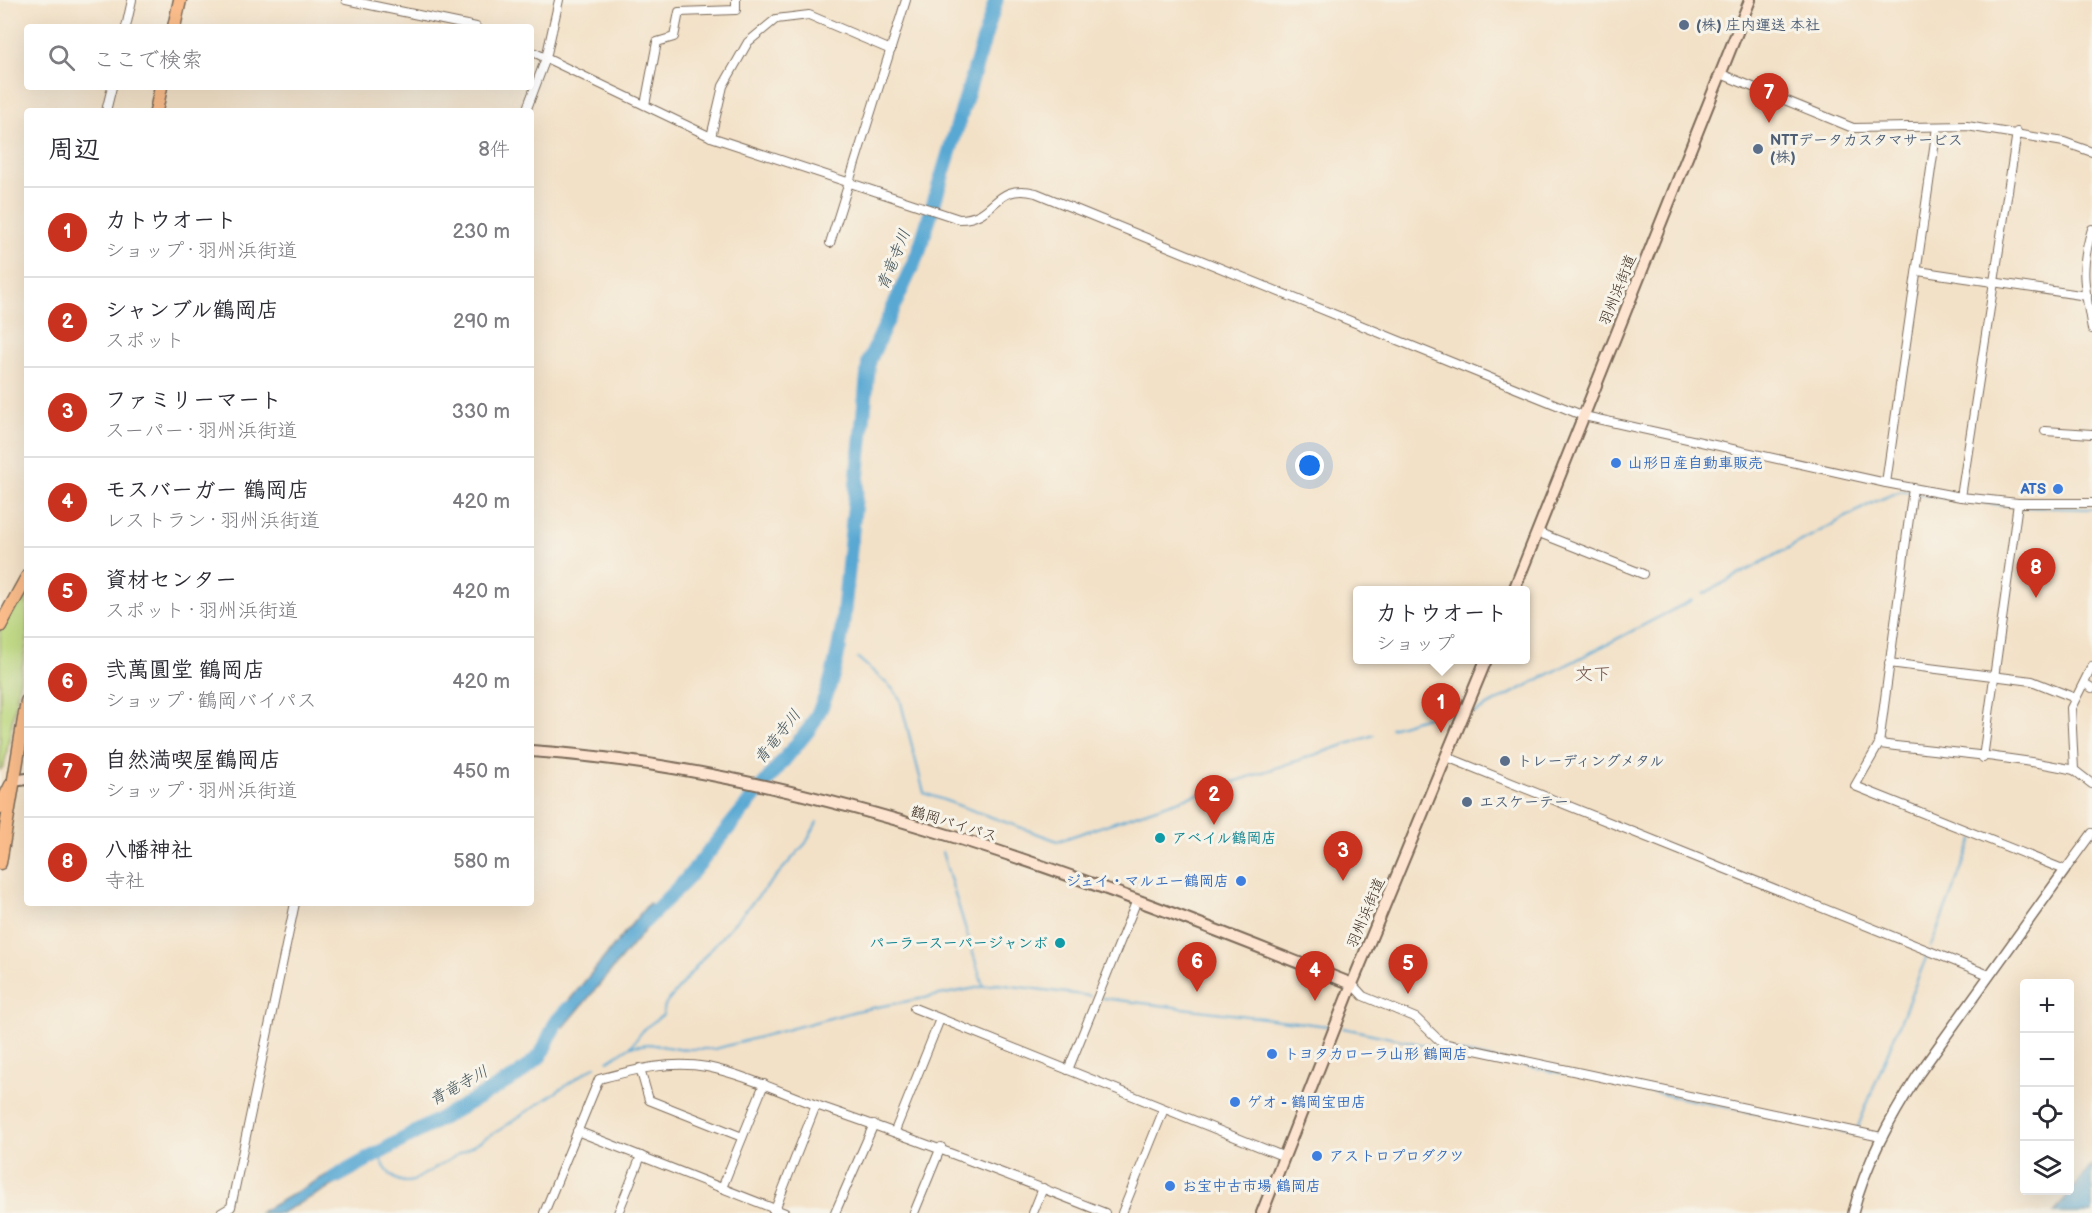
<!DOCTYPE html>
<html lang="ja">
<head>
<meta charset="utf-8">
<style>
  body { margin:0; font-family:"Balsamiq Sans","Klee One",sans-serif; background:#f7f7f7; color:#2b2b33 }
  .controls { position:absolute; right:18px; bottom:18px; display:grid; overflow:hidden; border-radius:6px; box-shadow:0 6px 24px #0002 }
  .controls button { width:54px; height:54px; display:grid; place-items:center; padding:0; border:0; border-bottom:2px solid #e1e1e2; background:#fff; color:#2b2b33; font:30px sans-serif }
  .you { position:absolute; left:1310px; top:466px; width:21px; height:21px; margin:-15px; border:4px solid #fff; border-radius:50%; background:#1a73e8; box-shadow:0 0 0 9px #1a73e833 }
  .badge { display:grid; place-items:center; width:39px; height:39px; border-radius:50%; background:#c8321e; color:#fff; font-size:20px; font-weight:700 }
  .pin { position:absolute; translate:-50% -50px; filter:drop-shadow(0 2px 3px #0008) }
  .pin::after { content:''; position:absolute; top:32px; width:21px; height:18px; background:inherit; clip-path:polygon(0 0,100% 0,50% 100%) }
  .popup { position:absolute; left:1353px; top:586px; width:177px; height:78px; box-sizing:border-box; display:grid; place-content:center; border-radius:6px; background:#fff; filter:drop-shadow(0 2px 4px #0005); font-size:20px; white-space:nowrap; color:#7c7c81 }
  .popup b { font-size:22px; color:#2b2b33 }
  .popup::after { content:''; position:absolute; left:50%; top:100%; margin-left:-12px; border:12px solid transparent; border-top-color:#fff }
  .list { margin:0; padding:0; list-style:none }
  h2 { display:flex; justify-content:space-between; align-items:center; height:78px; margin:0; padding:0 24px; font-size:26px }
  h2 small { font-size:20px; font-weight:400; color:#7c7c81 }
  .list li { display:grid; grid-template-columns:39px 1fr auto; gap:18px; align-items:center; box-sizing:border-box; height:90px; padding:0 24px; border-top:2px solid #e1e1e2 }
  .list b { display:block; font-size:22px; white-space:nowrap }
  .list p { margin:0; font-size:20px; white-space:nowrap; color:#7c7c81 }
  .list em { font-size:20px; font-style:normal; color:#7c7c81 }
  .icon { flex:none; width:33px; height:33px; fill:none; stroke:currentColor; stroke-width:2; stroke-linecap:round; stroke-linejoin:round }
  .map { position:relative; flex:none; width:2092px; height:1213px; overflow:hidden }
  .search { position:absolute; background:#fff; box-shadow:0 6px 24px #0002; left:24px; top:24px; width:510px; height:66px; display:flex; align-items:center; gap:15px; box-sizing:border-box; padding:0 21px; border-radius:6px; color:#7c7c81; font-size:22px }
  .panel { position:absolute; background:#fff; box-shadow:0 6px 24px #0002; left:24px; top:108px; width:510px; height:798px; border-radius:6px }
  .map>svg:first-child { display:block }
</style>
</head>
<body>
<div class="map">
<svg width="2092" height="1213" viewBox="0 0 2092 1213">
  <rect width="100%" height="100%" fill="#f7f3e8"/>
  <filter id="ink" filterUnits="userSpaceOnUse"><feTurbulence type="fractalNoise" baseFrequency=".0167" numOctaves="2"/><feDisplacementMap in="SourceGraphic" scale="12" xChannelSelector="R" yChannelSelector="G"/><feConvolveMatrix kernelMatrix="1 2 1 2 8 2 1 2 1" color-interpolation-filters="sRGB"/></filter>
  <filter id="wash" filterUnits="userSpaceOnUse"><feTurbulence type="fractalNoise" baseFrequency=".008" numOctaves="4" result="noise"/><feDisplacementMap in="SourceGraphic" scale="24" xChannelSelector="R" yChannelSelector="G"/><feGaussianBlur stdDeviation="1.35" result="paint"/><feColorMatrix in="noise" values="0 0 0 0 0 0 0 0 0 0 0 0 0 0 0 0 0 1.4 0 .05"/><feComposite in="paint" operator="in"/></filter>
  <g filter="url(#wash)">
    <rect width="100%" height="100%" fill="#f3e1c7"/>
    <polygon fill="#bcd87d" stroke="#7c814e" stroke-width="1.5" points="27,579 27,641 4,766 0,770 0,622"/>
    <g fill="#59a8d3" stroke="#4a6978" stroke-width="1.5">
      <polygon points="649,903 661,911 564,1027 553,1020"/>
      <polygon points="348,1163 355,1174 281,1213 259,1213"/>
      <polygon points="2092,1165 2092,1213 2054,1213"/>
    </g>
    <g fill="none" stroke-linecap="round" stroke-linejoin="round">
      <g stroke="#59a8d3" stroke-width="2">
        <polyline points="1916,494 1958,500"/>
        <polyline points="1984,503 2014,506"/>
        <polyline points="2020,507 2092,509"/>
        <polyline points="1703,594 1874,502 1901,491 1910,492"/>
        <polyline points="840,643 846,649"/>
        <polyline points="858,658 894,690 900,699 924,793 1058,841 1374,735"/>
        <polyline points="1474,713 1692,600"/>
        <polyline points="1391,728 1453,709"/>
        <polyline points="942,852 983,986"/>
        <polyline points="1930,948 1973,839"/>
        <polyline points="1102,998 1328,1026"/>
        <polyline points="1343,1028 1855,1134"/>
        <polyline points="631,1046 649,1044 678,1049 715,1049 856,1011 997,984 1090,996"/>
        <polyline points="608,1061 631,1046 645,1028 663,1015 665,1005 709,951 806,843 817,822"/>
        <polyline points="1857,1129 1928,953"/>
        <path d="M377 1155C387 1170 393 1186 413 1181L501 1129 595 1066"/>
      </g>
      <g stroke="#59a8d3" stroke-width="15">
        <path d="M644 922 685 881 810 728C829 697 836 666 842 630L869 361 919 251 996 0"/>
        <polyline points="334,1178 517,1076 541,1055 556,1022 569,1008"/>
      </g>
    </g>
  </g>
  <g filter="url(#ink)">
    <g fill="none" stroke-linecap="round" stroke-linejoin="round">
      <defs>
        <g id="minor">
          <polyline points="346,0 476,27"/>
          <polyline points="126,27 132,0"/>
          <path d="M531 51 711 137 959 219C998 219 992 182 1036 193L1584 416 1886 483 1961 497 2018 503H2092"/>
          <polyline points="1721,74 1853,128 1967,126 2064,142 2092,152"/>
          <polyline points="645,105 657,42 674,37 679,12 736,10 736,0"/>
          <polyline points="106,111 112,87"/>
          <polyline points="526,111 546,58 559,0"/>
          <polyline points="711,137 723,86 748,42 776,19 809,15 891,50"/>
          <path d="M2092 229C2079 271 2085 287 2092 329"/>
          <polyline points="830,243 906,0"/>
          <polyline points="1918,271 2087,296"/>
          <polyline points="2045,431 2092,434"/>
          <polyline points="1886,483 1937,127"/>
          <polyline points="1913,488 1879,744 1855,786 2065,870 2092,833"/>
          <polyline points="1961,497 2017,132"/>
          <polyline points="1537,532 1643,574"/>
          <polyline points="1889,663 2032,681 2075,698"/>
          <polyline points="2092,666 2071,708 2074,770 2092,784"/>
          <polyline points="2084,683 2092,688"/>
          <path d="M1879 744C1944 752 2010 756 2074 770"/>
          <polyline points="1447,757 1989,975"/>
          <polyline points="1983,758 2018,503"/>
          <polyline points="1352,984 1363,996 1416,1018 1442,1043 1881,1137"/>
          <polyline points="914,1008 1285,1157"/>
          <polyline points="640,1068 649,1100 742,1137"/>
          <polyline points="1068,1070 1137,900"/>
          <polyline points="577,1131 785,1213"/>
          <polyline points="895,1131 940,1019"/>
          <polyline points="722,1188 764,1084"/>
          <polyline points="774,1212 816,1105"/>
          <polyline points="221,1213 231,1207 295,903"/>
          <path d="M544 1213 599 1079C634 1070 670 1060 707 1067 746 1075 782 1093 819 1106 916 1139 1009 1175 1105 1213"/>
          <polyline points="618,1213 641,1156"/>
          <polyline points="835,1213 874,1124"/>
          <polyline points="914,1213 941,1147"/>
          <polyline points="1033,1213 1043,1188"/>
          <polyline points="1122,1213 1164,1109"/>
        </g>
        <path id="tertiary" d="M1853 1213C1866 1162 1890 1119 1918 1075L2065 870"/>
        <g id="secondary">
          <polyline points="1514,590 1750,0"/>
          <path d="M531 751C813 770 1092 880 1352 984"/>
          <polyline points="13,781 27,779"/>
          <polyline points="1262,1213 1352,984 1486,660"/>
        </g>
        <g id="trunk">
          <polyline points="174,27 180,0"/>
          <polyline points="156,111 161,87"/>
          <polyline points="0,626 27,577"/>
          <polyline points="0,807 11,785"/>
          <polyline points="0,863 27,701"/>
        </g>
      </defs>
      <use href="#minor" stroke="#7b6a59" stroke-width="10"/>
      <use href="#tertiary" stroke="#7b6a59" stroke-width="12"/>
      <use href="#secondary" stroke="#7b6a59" stroke-width="14"/>
      <use href="#trunk" stroke="#7b6a59" stroke-width="15"/>
      <use href="#minor" stroke="#fff" stroke-width="8"/>
      <use href="#tertiary" stroke="#fff" stroke-width="9"/>
      <use href="#secondary" stroke="#fde4d0" stroke-width="10"/>
      <use href="#trunk" stroke="#f9bc8a" stroke-width="12"/>
    </g>
  </g>
  <g fill="#5c6f8a" stroke="#f7f3e8" stroke-width="2">
    <circle cx="1684" cy="25" r="6"/>
    <circle cx="1758" cy="149" r="6"/>
    <circle cx="1505" cy="761" r="6"/>
    <circle cx="1467" cy="802" r="6"/>
  </g>
  <g fill="#3f7fe0" stroke="#f7f3e8" stroke-width="2">
    <circle cx="1616" cy="463" r="6"/>
    <circle cx="2058" cy="489" r="6"/>
    <circle cx="1241" cy="881" r="6"/>
    <circle cx="1272" cy="1054" r="6"/>
    <circle cx="1235" cy="1102" r="6"/>
    <circle cx="1317" cy="1156" r="6"/>
    <circle cx="1170" cy="1186" r="6"/>
  </g>
  <g fill="#0f9aa8" stroke="#f7f3e8" stroke-width="2">
    <circle cx="1160" cy="838" r="6"/>
    <circle cx="1060" cy="943" r="6"/>
  </g>
  <g text-anchor="middle" dominant-baseline="central" stroke-width="6" stroke-linejoin="round" paint-order="stroke">
    <g font-size="15" font-weight="bold" fill="#4e5e75" stroke="#f7f3e8" text-anchor="start">
      <text x="1696" y="25">(株) 庄内運送 本社</text>
      <text x="1770" y="140">NTTデータカスタマサービス<tspan x="1770" dy="17">(株)</tspan></text>
      <text x="1517" y="761">トレーディングメタル</text>
      <text x="1479" y="802">エスケーテー</text>
    </g>
    <g font-size="15" fill="#3b2a1e" stroke="#f7f3e8">
      <text transform="translate(1618 290) rotate(-68)">羽州浜街道</text>
      <text transform="translate(954 824) rotate(17)">鶴岡バイパス</text>
      <text transform="translate(1366 913) rotate(-67)">羽州浜街道</text>
    </g>
    <g font-size="15" font-weight="bold" fill="#366cbe" stroke="#f7f3e8" text-anchor="start">
      <text x="1628" y="463">山形日産自動車販売</text>
      <text x="2046" y="489" text-anchor="end">ATS</text>
      <text x="1229" y="881" text-anchor="end">ジェイ・マルエー鶴岡店</text>
      <text x="1284" y="1054">トヨタカローラ山形 鶴岡店</text>
      <text x="1247" y="1102">ゲオ - 鶴岡宝田店</text>
      <text x="1329" y="1156">アストロプロダクツ</text>
      <text x="1182" y="1186">お宝中古市場 鶴岡店</text>
    </g>
    <g font-size="15" font-weight="bold" fill="#0d838f" stroke="#f7f3e8" text-anchor="start">
      <text x="1172" y="838">アベイル鶴岡店</text>
      <text x="1048" y="943" text-anchor="end">パーラースーパージャンボ</text>
    </g>
    <g font-size="16" font-style="italic" fill="#46565d" stroke="#f7f3e8">
      <text transform="translate(894 260) rotate(-68)">青竜寺川</text>
      <text transform="translate(778 737) rotate(-52)">青竜寺川</text>
      <text transform="translate(459 1086) rotate(-29)">青竜寺川</text>
    </g>
    <g font-size="18" fill="#73544c" stroke="#f7f3e8">
      <text x="1593" y="674">文下</text>
    </g>
  </g>
</svg>
<div class="controls">
<button>+</button>
<button>−</button>
<button><svg class="icon" aria-label="locate" viewBox="0 0 24 24"><circle cx="12" cy="12" r="6"/><path d="M12 2v4M12 18v4M2 12h4M18 12h4"/></svg></button>
<button><svg class="icon" aria-label="layers" viewBox="0 0 24 24"><path d="M12 4l9 5-9 5-9-5zM3 14l9 5 9-5"/></svg></button>
</div>
<div class="you"></div>
<div class="pin badge" style="left:1441px;top:733px">1</div>
<div class="popup"><b>カトウオート</b>ショップ</div>
<div class="pin badge" style="left:1214px;top:825px">2</div>
<div class="pin badge" style="left:1343px;top:881px">3</div>
<div class="pin badge" style="left:1315px;top:1001px">4</div>
<div class="pin badge" style="left:1408px;top:994px">5</div>
<div class="pin badge" style="left:1197px;top:992px">6</div>
<div class="pin badge" style="left:1769px;top:123px">7</div>
<div class="pin badge" style="left:2036px;top:598px">8</div>
<div class="search"><svg class="icon" aria-label="search" viewBox="0 0 24 24"><circle cx="10" cy="10" r="6"/><path d="M15 15l6 6"/></svg>ここで検索</div>
<section class="panel">
<h2>周辺<small>8件</small></h2>
<ul class="list">
<li><span class="badge">1</span><div><b>カトウオート</b><p>ショップ · 羽州浜街道</p></div><em>230 m</em></li>
<li><span class="badge">2</span><div><b>シャンブル鶴岡店</b><p>スポット</p></div><em>290 m</em></li>
<li><span class="badge">3</span><div><b>ファミリーマート</b><p>スーパー · 羽州浜街道</p></div><em>330 m</em></li>
<li><span class="badge">4</span><div><b>モスバーガー 鶴岡店</b><p>レストラン · 羽州浜街道</p></div><em>420 m</em></li>
<li><span class="badge">5</span><div><b>資材センター</b><p>スポット · 羽州浜街道</p></div><em>420 m</em></li>
<li><span class="badge">6</span><div><b>弐萬圓堂 鶴岡店</b><p>ショップ · 鶴岡バイパス</p></div><em>420 m</em></li>
<li><span class="badge">7</span><div><b>自然満喫屋鶴岡店</b><p>ショップ · 羽州浜街道</p></div><em>450 m</em></li>
<li><span class="badge">8</span><div><b>八幡神社</b><p>寺社</p></div><em>580 m</em></li>
</ul>
</section>
</div>
</body>
</html>
